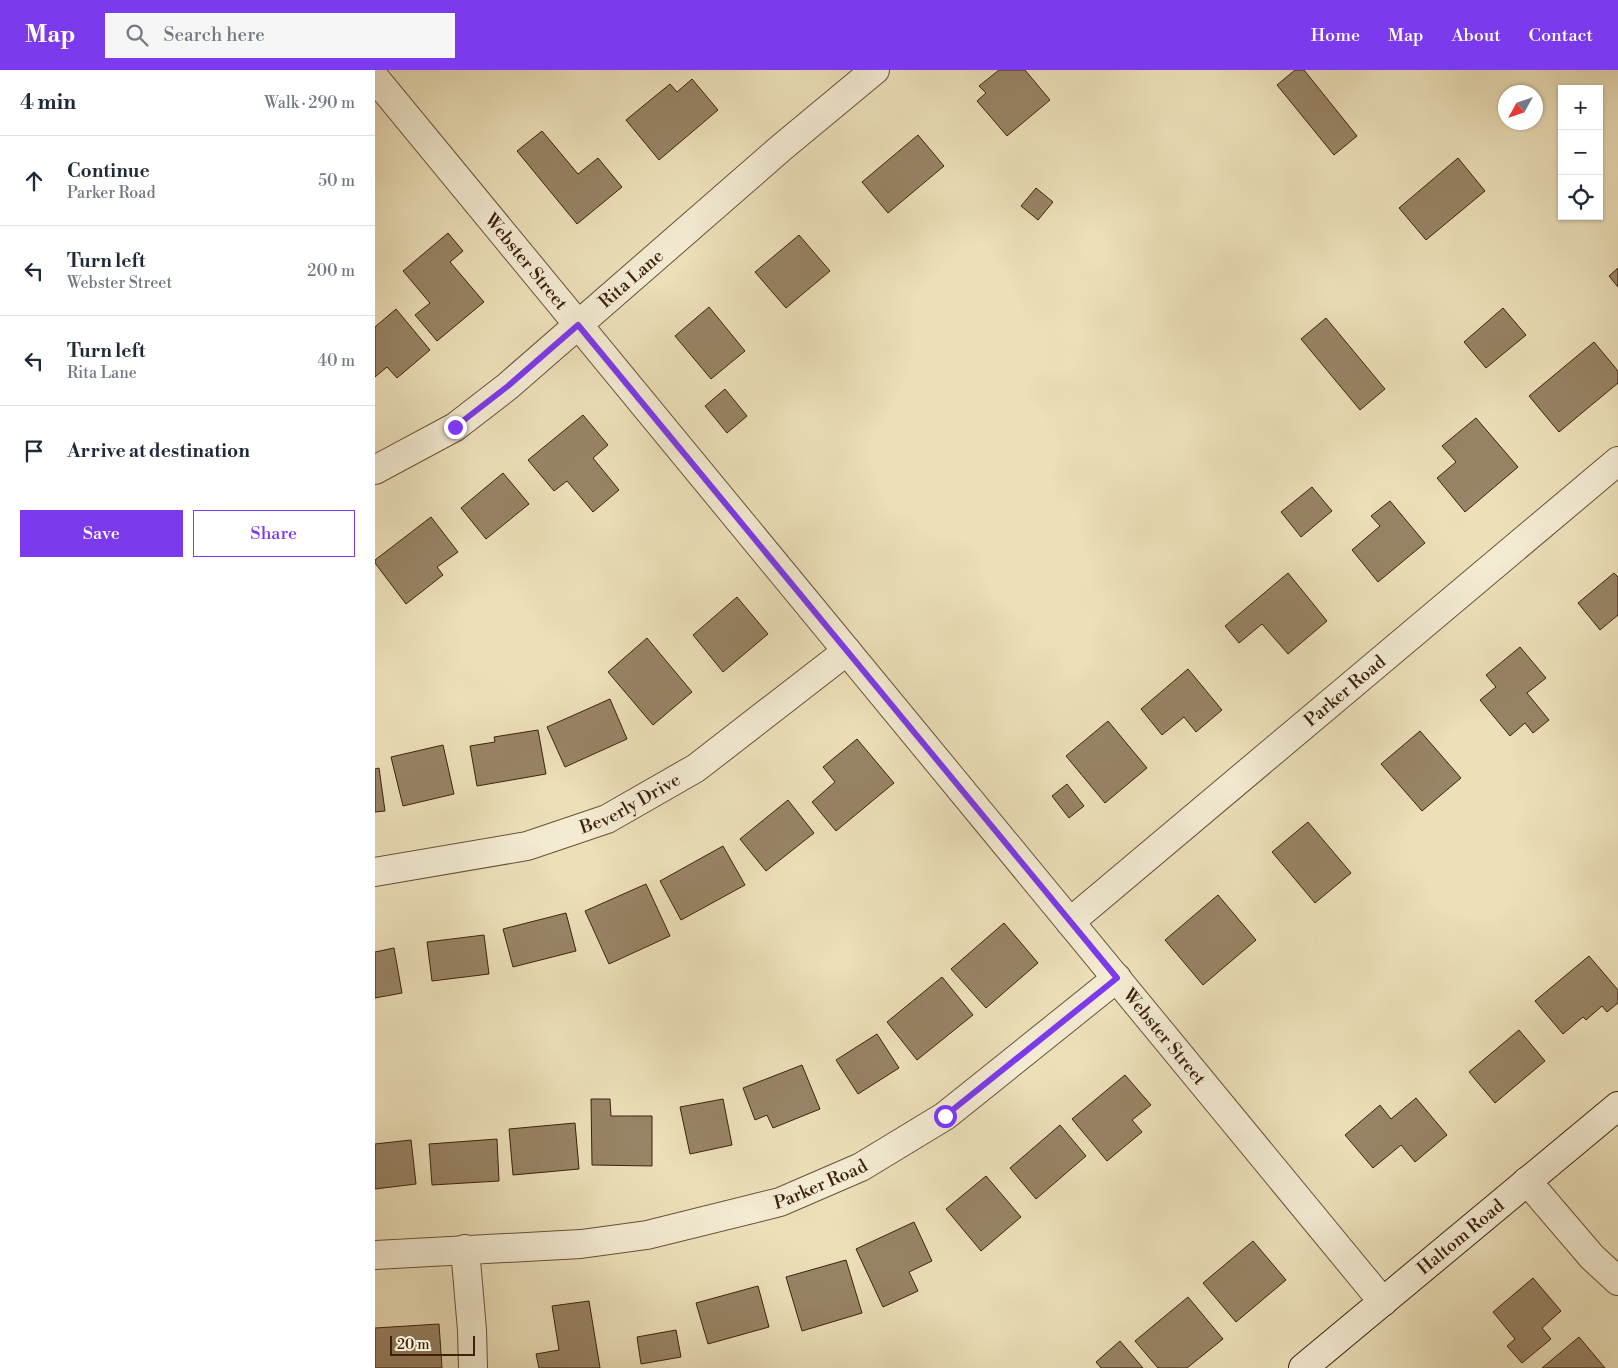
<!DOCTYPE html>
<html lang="en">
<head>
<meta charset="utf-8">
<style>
  body { margin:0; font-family:"Libre Bodoni",serif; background:#f6f6f7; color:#1f2937 }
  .controls { position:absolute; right:15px; top:15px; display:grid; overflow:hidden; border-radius:0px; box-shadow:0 1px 4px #0004 }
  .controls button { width:45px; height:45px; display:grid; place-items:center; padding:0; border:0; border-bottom:1px solid #e0e1e3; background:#fff; color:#1f2937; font:25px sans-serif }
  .compass { position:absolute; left:1123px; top:15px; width:45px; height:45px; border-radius:50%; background:#fff; box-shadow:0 1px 4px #0004; rotate:230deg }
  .scale { position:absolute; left:15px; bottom:12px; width:85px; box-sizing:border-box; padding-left:5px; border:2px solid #3e210c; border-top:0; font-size:14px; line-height:18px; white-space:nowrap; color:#3e210c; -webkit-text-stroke:4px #f3ebd2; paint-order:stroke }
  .stop { position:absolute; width:15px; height:15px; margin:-11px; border:4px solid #7c3aed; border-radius:50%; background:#fff }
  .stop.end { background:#7c3aed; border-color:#fff; box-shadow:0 1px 5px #0008 }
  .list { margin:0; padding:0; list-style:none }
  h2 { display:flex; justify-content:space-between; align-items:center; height:65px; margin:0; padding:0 20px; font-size:21px }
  h2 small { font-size:16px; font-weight:400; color:#747a83 }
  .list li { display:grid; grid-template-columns:32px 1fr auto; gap:15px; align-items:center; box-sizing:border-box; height:90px; padding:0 20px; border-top:1px solid #e0e1e3 }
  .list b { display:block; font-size:19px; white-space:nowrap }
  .list p { margin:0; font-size:16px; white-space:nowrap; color:#747a83 }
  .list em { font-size:16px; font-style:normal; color:#747a83 }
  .actions { display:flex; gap:10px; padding:15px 20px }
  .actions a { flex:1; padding:11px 0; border:1px solid #7c3aed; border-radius:0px; text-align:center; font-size:18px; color:#7c3aed }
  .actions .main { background:#7c3aed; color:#fff }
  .icon { flex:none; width:28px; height:28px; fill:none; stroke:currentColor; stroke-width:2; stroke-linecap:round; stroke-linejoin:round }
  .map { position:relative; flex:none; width:1243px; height:1298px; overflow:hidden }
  header { display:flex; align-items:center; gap:30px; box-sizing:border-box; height:70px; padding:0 25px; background:#7c3aed; color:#fff }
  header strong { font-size:24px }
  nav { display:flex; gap:28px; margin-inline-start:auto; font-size:18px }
  .search { width:350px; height:45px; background:#f6f6f7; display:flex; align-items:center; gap:12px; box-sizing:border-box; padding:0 18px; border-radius:0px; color:#747a83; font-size:19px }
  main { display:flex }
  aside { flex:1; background:#fff }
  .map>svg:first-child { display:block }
</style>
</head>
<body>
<header>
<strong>Map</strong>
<div class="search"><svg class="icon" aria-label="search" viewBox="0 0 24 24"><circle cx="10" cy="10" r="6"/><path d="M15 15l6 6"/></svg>Search here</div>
<nav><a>Home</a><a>Map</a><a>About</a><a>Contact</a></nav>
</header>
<main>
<aside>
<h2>4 min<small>Walk · 290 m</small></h2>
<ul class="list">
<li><svg class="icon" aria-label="ahead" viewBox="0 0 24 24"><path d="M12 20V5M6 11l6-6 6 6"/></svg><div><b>Continue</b><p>Parker Road</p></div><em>50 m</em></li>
<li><svg class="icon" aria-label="left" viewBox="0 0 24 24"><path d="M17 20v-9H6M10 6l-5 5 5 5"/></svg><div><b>Turn left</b><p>Webster Street</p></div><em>200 m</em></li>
<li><svg class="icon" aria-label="left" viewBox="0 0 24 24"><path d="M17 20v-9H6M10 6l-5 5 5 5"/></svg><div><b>Turn left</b><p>Rita Lane</p></div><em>40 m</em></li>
<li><svg class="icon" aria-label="arrive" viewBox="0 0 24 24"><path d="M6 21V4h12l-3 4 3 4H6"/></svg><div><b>Arrive at destination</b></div></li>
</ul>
<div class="actions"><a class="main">Save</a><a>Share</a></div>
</aside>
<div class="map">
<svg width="1243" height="1298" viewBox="0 0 1243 1298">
  <rect width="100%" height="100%" fill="#ece0b9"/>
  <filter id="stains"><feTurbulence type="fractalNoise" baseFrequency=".004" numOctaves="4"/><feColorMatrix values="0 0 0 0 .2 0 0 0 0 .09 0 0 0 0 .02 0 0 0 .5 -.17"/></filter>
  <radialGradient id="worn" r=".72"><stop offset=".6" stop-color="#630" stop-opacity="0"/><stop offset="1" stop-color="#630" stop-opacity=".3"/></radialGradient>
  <g fill="#988466" stroke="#3e210c">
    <polygon points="624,0 650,0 675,30 632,66 602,31 611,23 604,16"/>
    <polygon points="920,0 929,0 982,66 959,85 902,15"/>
    <polygon points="317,9 343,40 284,90 251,50 295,14 302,22"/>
    <polygon points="167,61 203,104 223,88 247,117 202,154 142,81"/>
    <polygon points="543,65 569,96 513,143 487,112"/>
    <polygon points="1083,88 1110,121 1051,170 1024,138"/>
    <polygon points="661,118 678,132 663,150 646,136"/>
    <polygon points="73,163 88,181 75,192 109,232 62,271 40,245 55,233 28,201"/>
    <polygon points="424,165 455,201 411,238 380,202"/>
    <polygon points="1243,198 1243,217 1234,206"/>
    <polygon points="334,237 370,281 336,309 300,266"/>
    <polygon points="1128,238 1151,265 1111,298 1089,272"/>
    <polygon points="21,239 55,280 22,308 12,297 0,307 0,257"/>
    <polygon points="951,248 1010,319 985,340 926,269"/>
    <polygon points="1219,272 1243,301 1243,313 1184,362 1154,326"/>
    <polygon points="350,319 372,346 352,363 330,336"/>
    <polygon points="208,345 233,375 218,388 244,420 218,442 192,411 179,421 153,390"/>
    <polygon points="1101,348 1143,397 1090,442 1062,408 1081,392 1067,376"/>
    <polygon points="128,403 154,434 111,469 86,438"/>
    <polygon points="937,417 957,441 926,467 906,442"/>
    <polygon points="1015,431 1050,473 1003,512 977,480 1005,456 996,446"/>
    <polygon points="56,447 83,482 62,497 68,505 31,534 0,493 0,490"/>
    <polygon points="913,503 952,551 913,584 887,554 864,573 850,556"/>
    <polygon points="1239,503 1243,507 1243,545 1225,560 1203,533"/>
    <polygon points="362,527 393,564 348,602 318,565"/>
    <polygon points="272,568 317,622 278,655 233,602"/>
    <polygon points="1145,577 1171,608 1152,623 1174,650 1158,663 1150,653 1135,666 1105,630 1121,617 1111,605"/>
    <polygon points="813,599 847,640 821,662 809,647 787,665 766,639"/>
    <polygon points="235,629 252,669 190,697 172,657"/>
    <polygon points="733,651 772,698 730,733 691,686"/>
    <polygon points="163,660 171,704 102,716 95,676 120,672 119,667"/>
    <polygon points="1045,661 1086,708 1047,741 1006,694"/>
    <polygon points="482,669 519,713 461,761 437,732 460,712 448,697"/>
    <polygon points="68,675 79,724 28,736 16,687"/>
    <polygon points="4,698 10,741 0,742 0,699"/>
    <polygon points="692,714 709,736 694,748 677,726"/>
    <polygon points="413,730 439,763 391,801 365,769"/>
    <polygon points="933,752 976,803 940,833 897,782"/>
    <polygon points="348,776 370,815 306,850 285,811"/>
    <polygon points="271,814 295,866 234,894 210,841"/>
    <polygon points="843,825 881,870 828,915 790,870"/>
    <polygon points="191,843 201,881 138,897 128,859"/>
    <polygon points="629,853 663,893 611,938 576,899"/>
    <polygon points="109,865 114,904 57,911 52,872"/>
    <polygon points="19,878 27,923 0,928 0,882"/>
    <polygon points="1214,886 1243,920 1243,933 1232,942 1227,936 1211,950 1208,947 1188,964 1160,931"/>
    <polygon points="567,907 598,945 542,990 512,952"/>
    <polygon points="1144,960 1170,991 1120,1033 1094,1002"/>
    <polygon points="502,964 524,998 483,1024 461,990"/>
    <polygon points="427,995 445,1039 398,1058 392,1045 380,1050 368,1018"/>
    <polygon points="750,1005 776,1035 757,1050 767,1062 732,1091 697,1049"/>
    <polygon points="1041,1028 1072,1065 1040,1092 1026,1075 998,1098 970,1065 1005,1035 1016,1049"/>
    <polygon points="216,1029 235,1029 236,1046 277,1046 277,1096 217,1095"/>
    <polygon points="348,1029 357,1075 315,1084 305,1037"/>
    <polygon points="200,1053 204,1099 138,1105 134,1059"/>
    <polygon points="685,1055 711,1086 661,1129 635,1098"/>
    <polygon points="122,1069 124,1111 57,1115 54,1074"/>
    <polygon points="36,1070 41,1114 0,1119 0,1074"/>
    <polygon points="611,1106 646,1147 606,1181 571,1139"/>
    <polygon points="539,1152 557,1191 534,1202 543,1221 508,1237 481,1179"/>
    <polygon points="878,1171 911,1210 861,1252 828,1213"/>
    <polygon points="471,1190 487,1243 427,1261 411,1207"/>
    <polygon points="1158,1208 1186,1241 1167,1258 1176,1269 1147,1293 1132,1276 1140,1269 1118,1242"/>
    <polygon points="383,1216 394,1257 333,1274 321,1233"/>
    <polygon points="813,1227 848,1269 812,1298 783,1298 760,1271"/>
    <polygon points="214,1231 225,1298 164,1298 161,1284 184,1280 177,1236"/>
    <polygon points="64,1254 67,1298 0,1298 0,1258"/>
    <polygon points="301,1260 306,1287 266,1294 262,1267"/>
    <polygon points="1204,1267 1230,1298 1167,1298"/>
    <polygon points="745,1271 768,1298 726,1298 721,1292"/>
  </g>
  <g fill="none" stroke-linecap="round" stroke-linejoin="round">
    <defs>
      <g id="minor">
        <path id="s1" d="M0 400 80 357 133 316 406 78 500 0"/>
        <path id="s2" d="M0 802 152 776 232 749 321 698 472 581"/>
        <path id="s3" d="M695 852 1243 391"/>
        <polyline points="1152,1111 1217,1187 1243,1211"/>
        <polyline points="90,1179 97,1260 98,1298"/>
        <path id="s4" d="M0 1185 206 1174 272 1165 405 1132 486 1097 570 1046 742 908"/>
      </g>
      <g id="tertiary">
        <path id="s5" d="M0 8 1008 1232"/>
      </g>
      <g id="secondary">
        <path id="s6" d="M928 1298 1243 1036"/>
      </g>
    </defs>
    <use href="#minor" stroke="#6a5137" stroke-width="30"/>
    <use href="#tertiary" stroke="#6a5137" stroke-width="30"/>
    <use href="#secondary" stroke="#3e210c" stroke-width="30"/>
    <use href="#minor" stroke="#f3ebd2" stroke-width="28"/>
    <use href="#tertiary" stroke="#f3ebd2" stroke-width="28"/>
    <use href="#secondary" stroke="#f3ebd2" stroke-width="28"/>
  </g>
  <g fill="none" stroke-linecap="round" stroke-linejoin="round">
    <polyline stroke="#7c3aed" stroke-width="6" points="80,357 133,316 203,255 742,908 570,1046"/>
  </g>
  <g text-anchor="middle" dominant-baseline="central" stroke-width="4" stroke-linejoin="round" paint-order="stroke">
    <g font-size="18" fill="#3e210c" stroke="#f3ebd2">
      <text stroke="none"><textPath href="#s5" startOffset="238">Webster Street</textPath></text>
      <text stroke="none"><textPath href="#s1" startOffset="321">Rita Lane</textPath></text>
      <text stroke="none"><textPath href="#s3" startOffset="359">Parker Road</textPath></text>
      <text stroke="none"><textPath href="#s2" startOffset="266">Beverly Drive</textPath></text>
      <text stroke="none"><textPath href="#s5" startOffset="1242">Webster Street</textPath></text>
      <text stroke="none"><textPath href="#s4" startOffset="454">Parker Road</textPath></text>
      <text stroke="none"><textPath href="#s6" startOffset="205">Haltom Road</textPath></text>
    </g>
  </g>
  <rect width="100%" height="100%" filter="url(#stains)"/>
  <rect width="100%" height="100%" fill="url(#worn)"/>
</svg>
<div class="controls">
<button>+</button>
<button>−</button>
<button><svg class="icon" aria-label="locate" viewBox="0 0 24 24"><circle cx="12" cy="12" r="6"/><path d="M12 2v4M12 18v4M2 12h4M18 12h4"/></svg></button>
</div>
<svg class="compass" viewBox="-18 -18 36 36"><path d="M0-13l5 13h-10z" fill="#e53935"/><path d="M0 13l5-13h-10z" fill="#747a83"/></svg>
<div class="scale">20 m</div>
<div class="stop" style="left:570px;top:1046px"></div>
<div class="stop end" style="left:80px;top:357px"></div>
</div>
</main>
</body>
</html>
